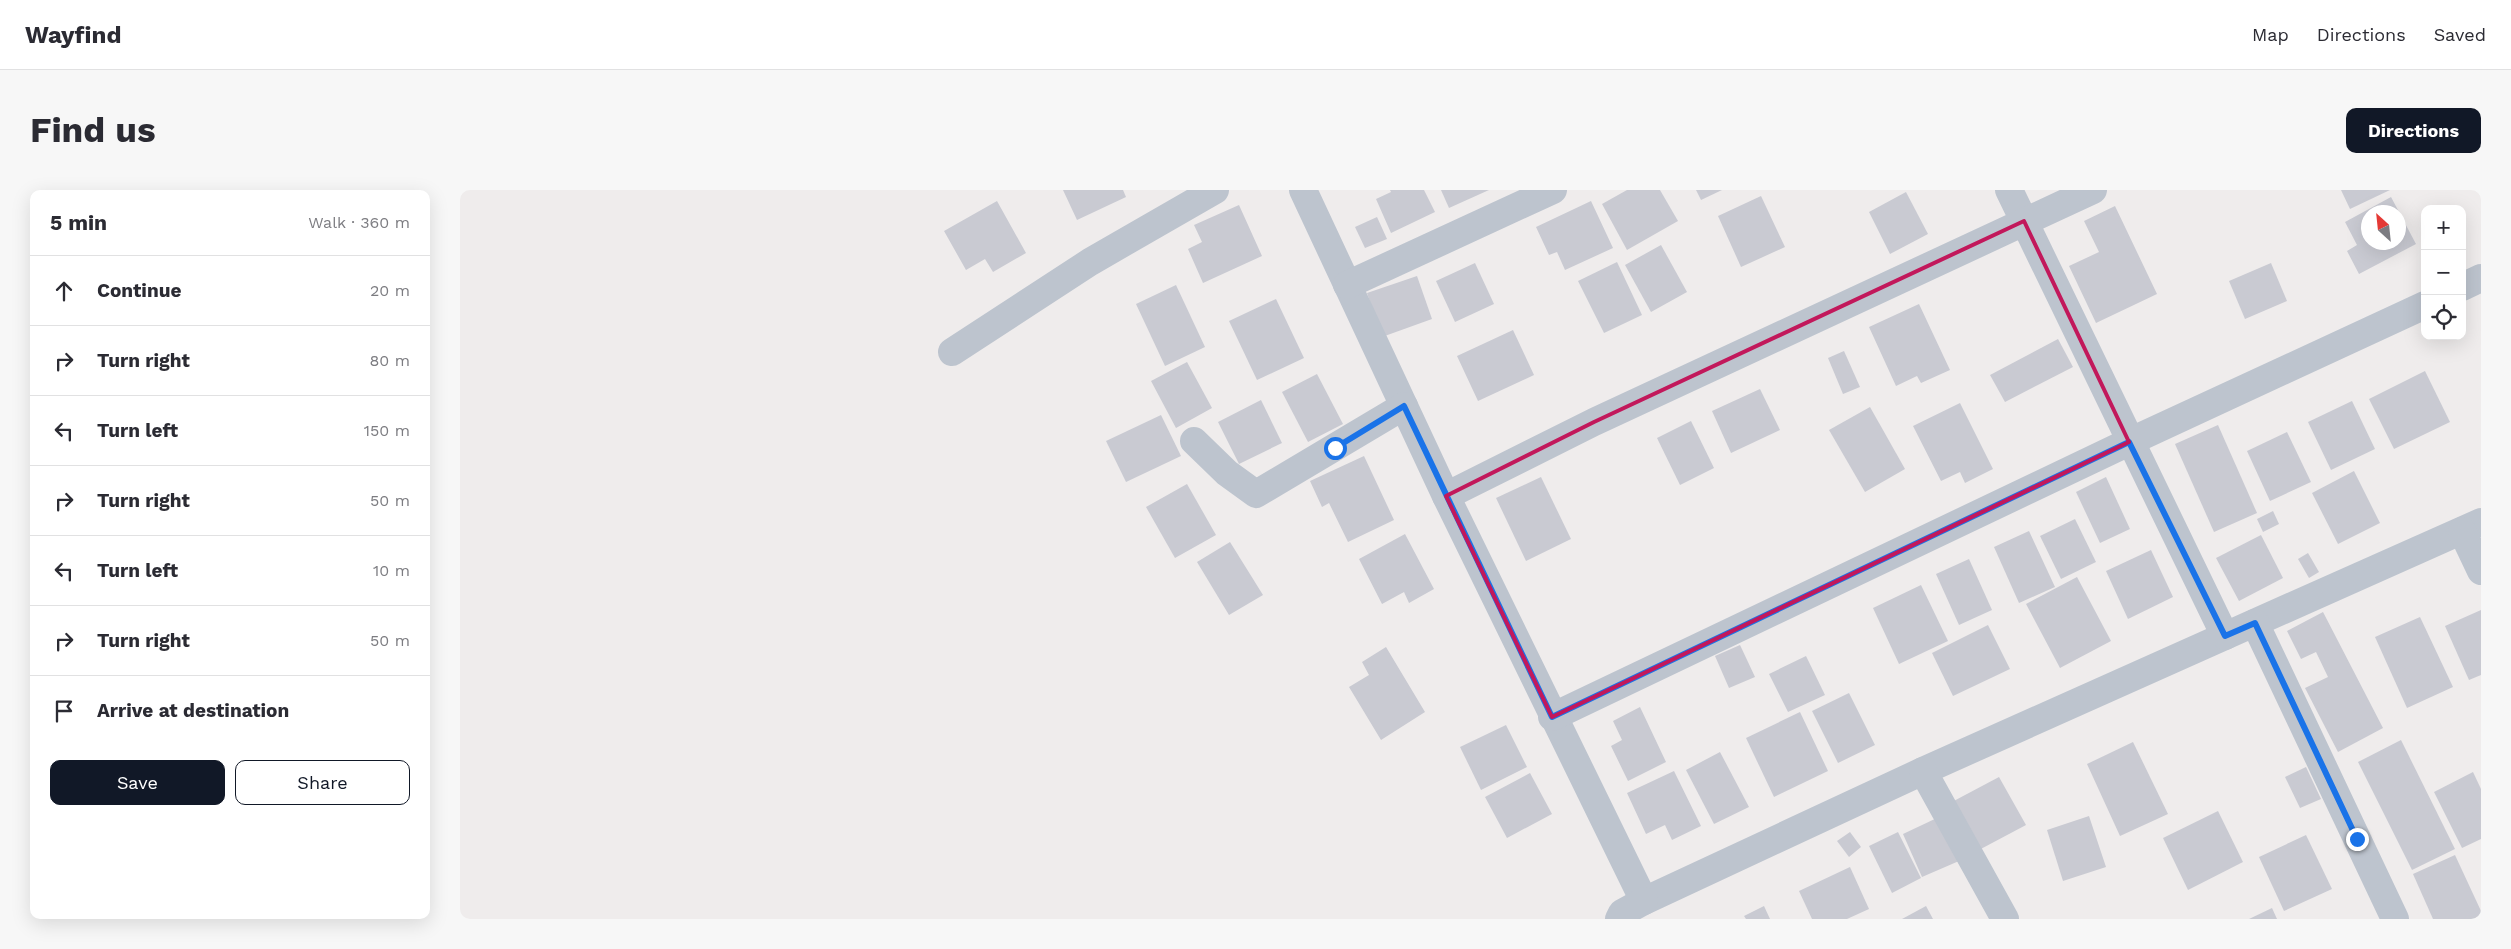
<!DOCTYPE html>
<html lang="en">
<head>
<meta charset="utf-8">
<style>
  body { margin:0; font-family:"Work Sans",sans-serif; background:#f7f7f7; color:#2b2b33 }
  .controls { position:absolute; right:15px; top:15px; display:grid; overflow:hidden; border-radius:10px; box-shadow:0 5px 20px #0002 }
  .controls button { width:45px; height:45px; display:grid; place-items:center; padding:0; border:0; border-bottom:1px solid #e1e1e2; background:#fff; color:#2b2b33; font:25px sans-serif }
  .compass { position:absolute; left:1901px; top:15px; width:45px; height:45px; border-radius:50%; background:#fff; box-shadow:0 5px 20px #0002; rotate:333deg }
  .stop { position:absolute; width:15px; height:15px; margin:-11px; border:4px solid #1a73e8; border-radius:50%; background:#fff }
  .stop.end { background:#1a73e8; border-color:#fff; box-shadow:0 1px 5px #0008 }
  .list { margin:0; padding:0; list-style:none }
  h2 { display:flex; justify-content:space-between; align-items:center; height:65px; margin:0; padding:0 20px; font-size:21px }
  h2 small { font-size:16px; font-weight:400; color:#7c7c81 }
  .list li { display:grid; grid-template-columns:32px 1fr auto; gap:15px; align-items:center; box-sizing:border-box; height:70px; padding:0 20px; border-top:1px solid #e1e1e2 }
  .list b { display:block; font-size:19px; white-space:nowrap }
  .list em { font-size:16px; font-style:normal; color:#7c7c81 }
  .actions { display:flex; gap:10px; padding:15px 20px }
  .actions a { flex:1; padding:11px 0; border:1px solid #111827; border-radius:10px; text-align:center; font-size:18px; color:#111827 }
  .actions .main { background:#111827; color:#fff }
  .icon { flex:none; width:28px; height:28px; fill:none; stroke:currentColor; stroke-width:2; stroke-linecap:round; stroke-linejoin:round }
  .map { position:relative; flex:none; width:2021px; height:729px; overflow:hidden; border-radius:10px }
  header { display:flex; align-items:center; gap:30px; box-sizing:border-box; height:70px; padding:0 25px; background:#fff; border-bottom:1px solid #e1e1e2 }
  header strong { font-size:24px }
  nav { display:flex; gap:28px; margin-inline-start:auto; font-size:18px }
  .intro { display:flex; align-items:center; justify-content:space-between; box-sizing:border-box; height:120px; padding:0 30px }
  h1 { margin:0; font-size:35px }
  .button { padding:12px 22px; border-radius:10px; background:#111827; color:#fff; font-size:18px; font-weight:700 }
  main { display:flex; gap:30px; padding:0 30px }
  aside { flex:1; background:#fff; border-radius:10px; box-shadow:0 5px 20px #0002 }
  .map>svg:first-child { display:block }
</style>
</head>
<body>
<header>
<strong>Wayfind</strong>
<nav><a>Map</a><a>Directions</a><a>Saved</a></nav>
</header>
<div class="intro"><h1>Find us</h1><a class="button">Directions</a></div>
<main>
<aside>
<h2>5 min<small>Walk · 360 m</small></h2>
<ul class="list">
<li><svg class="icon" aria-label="ahead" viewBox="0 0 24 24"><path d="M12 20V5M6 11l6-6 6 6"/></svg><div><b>Continue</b></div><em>20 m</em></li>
<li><svg class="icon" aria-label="right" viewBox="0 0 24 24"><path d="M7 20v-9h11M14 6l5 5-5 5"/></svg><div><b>Turn right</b></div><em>80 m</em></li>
<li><svg class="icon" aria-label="left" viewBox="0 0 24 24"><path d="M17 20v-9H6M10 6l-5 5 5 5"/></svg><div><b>Turn left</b></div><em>150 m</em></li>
<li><svg class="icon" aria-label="right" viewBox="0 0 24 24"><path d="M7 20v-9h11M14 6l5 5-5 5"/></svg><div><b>Turn right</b></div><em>50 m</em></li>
<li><svg class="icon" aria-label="left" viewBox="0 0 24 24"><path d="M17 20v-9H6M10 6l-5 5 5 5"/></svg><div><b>Turn left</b></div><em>10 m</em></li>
<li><svg class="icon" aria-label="right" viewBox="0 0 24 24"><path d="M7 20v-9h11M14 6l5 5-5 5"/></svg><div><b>Turn right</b></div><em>50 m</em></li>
<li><svg class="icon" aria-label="arrive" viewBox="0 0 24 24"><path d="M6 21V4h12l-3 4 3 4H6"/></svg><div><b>Arrive at destination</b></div></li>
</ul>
<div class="actions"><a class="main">Save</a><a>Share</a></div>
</aside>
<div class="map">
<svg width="2021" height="729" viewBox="0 0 2021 729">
  <rect width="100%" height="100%" fill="#efecec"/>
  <g fill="#c9cad2" fill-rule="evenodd">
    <polygon points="603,0 663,0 666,7 617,30"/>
    <polygon points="930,0 964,0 975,22 931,43 916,9 931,2"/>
    <polygon points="981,0 1029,0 989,18"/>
    <polygon points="1167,0 1200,0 1218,31 1167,60 1142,14"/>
    <polygon points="1236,0 1262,0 1241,10"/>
    <polygon points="1881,0 1930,0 1890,19"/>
    <polygon points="1446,2 1468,44 1430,64 1409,22"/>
    <polygon points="1301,6 1325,57 1281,77 1258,26"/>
    <path d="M1931 7 1956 54 1899 84 1887 61 1897 55 1885 32ZM1908 22H1938V52H1908Z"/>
    <polygon points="537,11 566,63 533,82 525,69 506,80 484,41"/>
    <polygon points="1131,11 1153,58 1105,80 1097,62 1089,65 1076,37"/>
    <polygon points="779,15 802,66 743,93 728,59 742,52 734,35"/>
    <polygon points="1655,16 1697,104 1636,133 1609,76 1639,62 1624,31"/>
    <polygon points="917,27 927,49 905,58 895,37"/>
    <polygon points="1201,55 1227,102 1191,122 1165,75"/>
    <polygon points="1157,72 1182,125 1144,143 1118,91"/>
    <polygon points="1015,73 1034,114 995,132 976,91"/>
    <polygon points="1811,73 1827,111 1785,129 1769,91"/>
    <polygon points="957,86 972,129 922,147 907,103"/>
    <polygon points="716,95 745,157 705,176 676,114"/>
    <polygon points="816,109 844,168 797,190 769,131"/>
    <polygon points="1459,114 1490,180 1461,193 1457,186 1436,196 1409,137"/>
    <polygon points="1053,140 1074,185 1018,211 997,166"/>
    <polygon points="1598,149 1613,177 1545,212 1530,185"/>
    <polygon points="1384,161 1400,197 1383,204 1368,168"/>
    <polygon points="727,172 752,218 716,238 691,191"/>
    <polygon points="1965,181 1990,232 1934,259 1909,209"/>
    <polygon points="857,184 883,234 848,252 822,202"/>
    <polygon points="1300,199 1320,240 1271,263 1252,221"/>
    <polygon points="801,210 822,253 779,274 758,232"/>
    <polygon points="1892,211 1915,259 1871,280 1848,232"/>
    <polygon points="1500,213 1533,279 1505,293 1500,282 1481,291 1453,236"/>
    <polygon points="1410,217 1445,279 1405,302 1369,240"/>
    <polygon points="701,225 721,266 666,292 646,251"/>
    <polygon points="1231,231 1254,278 1220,295 1197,248"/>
    <polygon points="1758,235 1797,323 1754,342 1715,254"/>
    <polygon points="1827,242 1851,292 1810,311 1787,261"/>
    <polygon points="904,266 934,330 888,352 869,313 862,317 850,291"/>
    <polygon points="1894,281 1920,333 1878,354 1852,303"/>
    <polygon points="1081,287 1111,349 1066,371 1036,308"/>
    <polygon points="1646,287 1670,339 1640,353 1616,302"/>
    <polygon points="727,294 756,345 715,368 686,317"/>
    <polygon points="1813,321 1819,334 1803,342 1797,329"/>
    <polygon points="1615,329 1636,372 1601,389 1580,346"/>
    <polygon points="1569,341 1595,397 1559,413 1534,357"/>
    <polygon points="945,344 974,399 949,413 944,402 922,414 899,369"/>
    <polygon points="1801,345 1823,388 1779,411 1756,368"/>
    <polygon points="770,352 803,405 769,425 737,372"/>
    <polygon points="1691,360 1713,407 1668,429 1646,381"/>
    <polygon points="1848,363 1859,382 1849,388 1838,369"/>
    <polygon points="1509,369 1532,420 1499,435 1476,384"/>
    <polygon points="1617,387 1651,451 1600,478 1566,414"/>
    <polygon points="1461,395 1488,451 1439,474 1413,418"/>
    <polygon points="2021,420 2021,485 2009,490 1985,436"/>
    <polygon points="1863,422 1923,538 1878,562 1845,498 1868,487 1856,462 1841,469 1827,441"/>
    <polygon points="1960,427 1993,497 1947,518 1915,447"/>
    <polygon points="1528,435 1550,479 1493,506 1472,463"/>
    <polygon points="1280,455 1295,487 1269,498 1255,466"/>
    <polygon points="926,457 965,522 921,550 889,497 909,485 902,472"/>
    <polygon points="1346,466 1365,505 1328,522 1309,484"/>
    <polygon points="1389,503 1415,555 1378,573 1352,521"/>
    <polygon points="1180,517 1206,572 1168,591 1151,556 1162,550 1153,531"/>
    <polygon points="1340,522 1368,581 1314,607 1286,548"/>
    <polygon points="1046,535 1067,577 1021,600 1000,557"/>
    <polygon points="1941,550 1995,659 1952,680 1898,572"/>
    <polygon points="1673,552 1708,624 1660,646 1627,574"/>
    <polygon points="1260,562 1289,617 1254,634 1226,580"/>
    <polygon points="1846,577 1861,609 1840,618 1825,587"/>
    <polygon points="1214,581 1241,636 1212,650 1205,635 1186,644 1167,603"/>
    <polygon points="2013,582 2021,599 2021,649 2002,658 1974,602"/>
    <polygon points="1070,583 1092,624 1047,648 1025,607"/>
    <polygon points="1539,587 1566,635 1517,661 1490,613"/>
    <polygon points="1758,621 1783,672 1728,700 1703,648"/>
    <polygon points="1629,626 1646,677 1603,691 1587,640"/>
    <polygon points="1479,627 1499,671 1462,687 1443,644"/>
    <polygon points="1390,642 1401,657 1389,667 1377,651"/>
    <polygon points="1438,642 1461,688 1432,703 1409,656"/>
    <polygon points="1846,645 1872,699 1824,721 1799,667"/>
    <polygon points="1995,665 2021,721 2021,729 1973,729 1953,684"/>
    <polygon points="1390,677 1409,719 1387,729 1352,729 1339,701"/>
    <polygon points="1304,716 1310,729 1286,729 1284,726"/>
    <polygon points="1466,716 1473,729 1442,729"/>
    <polygon points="1812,718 1817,729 1789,729"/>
  </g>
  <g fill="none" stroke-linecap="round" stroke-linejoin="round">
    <g stroke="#bdc4ce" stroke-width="28">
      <polyline points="843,0 986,306 1184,711 1463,581 1765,446"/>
      <polyline points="1549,0 1765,446 2021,332"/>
      <polyline points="887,95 1093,0"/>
      <polyline points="2002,97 2021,88"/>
      <polyline points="492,162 630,72 755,0"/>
      <polyline points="734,251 767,283 796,304 944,216"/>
      <polyline points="986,306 1134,232 1633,0"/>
      <polyline points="2002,341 2021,381"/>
      <polyline points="1795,433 1935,729"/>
      <polyline points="1092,527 1669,252 1965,115"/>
      <polyline points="1463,581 1545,729"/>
      <polyline points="1159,729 1162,723 1184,711"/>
    </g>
  </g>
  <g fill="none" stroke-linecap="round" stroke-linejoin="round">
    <polyline stroke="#1a73e8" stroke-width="6" points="875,258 944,216 1092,527 1669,252 1765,446 1795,433 1897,649"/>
  </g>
  <path fill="none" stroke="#c2185b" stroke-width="4" stroke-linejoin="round" d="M1564 31 1669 252 1092 527 986 306 1134 232Z"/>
</svg>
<div class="controls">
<button>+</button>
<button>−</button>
<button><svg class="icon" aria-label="locate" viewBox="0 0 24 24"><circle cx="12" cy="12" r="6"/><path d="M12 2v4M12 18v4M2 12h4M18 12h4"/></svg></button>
</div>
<svg class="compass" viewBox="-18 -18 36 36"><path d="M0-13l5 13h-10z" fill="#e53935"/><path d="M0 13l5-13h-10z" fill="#7c7c81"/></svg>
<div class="stop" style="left:875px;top:258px"></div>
<div class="stop end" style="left:1897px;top:649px"></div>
</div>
</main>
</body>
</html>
